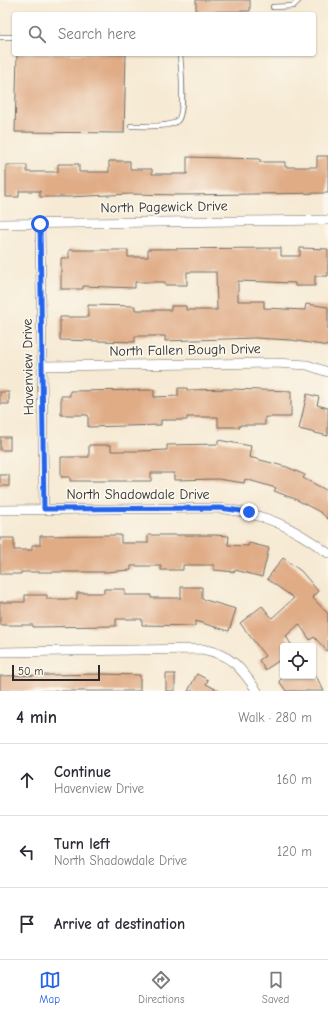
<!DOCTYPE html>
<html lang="en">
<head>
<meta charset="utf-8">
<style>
  body { margin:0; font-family:"Comic Neue",sans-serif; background:#f2f2f3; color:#2b2b33 }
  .controls { position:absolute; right:12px; bottom:12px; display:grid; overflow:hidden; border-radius:4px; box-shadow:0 1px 3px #0004 }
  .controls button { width:36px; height:36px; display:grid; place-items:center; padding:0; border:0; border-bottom:1px solid #e1e1e2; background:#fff; color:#2b2b33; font:20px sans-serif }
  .scale { position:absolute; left:12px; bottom:10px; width:88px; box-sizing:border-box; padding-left:4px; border:2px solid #2b2b2b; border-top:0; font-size:11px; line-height:14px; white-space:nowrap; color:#2b2b2b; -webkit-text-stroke:3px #fbf7ec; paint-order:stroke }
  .stop { position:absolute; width:12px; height:12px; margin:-9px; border:3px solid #2563eb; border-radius:50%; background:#fff }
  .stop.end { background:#2563eb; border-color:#fff; box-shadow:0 1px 4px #0008 }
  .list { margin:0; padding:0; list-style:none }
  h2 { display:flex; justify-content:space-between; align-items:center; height:52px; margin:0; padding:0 16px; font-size:17px }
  h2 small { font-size:13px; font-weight:400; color:#7c7c81 }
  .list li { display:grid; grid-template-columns:26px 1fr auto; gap:12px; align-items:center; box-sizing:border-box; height:72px; padding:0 16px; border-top:1px solid #e1e1e2 }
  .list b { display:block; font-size:15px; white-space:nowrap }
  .list p { margin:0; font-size:13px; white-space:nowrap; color:#7c7c81 }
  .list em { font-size:13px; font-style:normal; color:#7c7c81 }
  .icon { flex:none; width:22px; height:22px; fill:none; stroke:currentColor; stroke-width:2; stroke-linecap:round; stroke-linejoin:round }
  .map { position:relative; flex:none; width:328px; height:691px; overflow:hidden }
  .search { position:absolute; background:#fff; box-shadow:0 1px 3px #0004; left:12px; right:12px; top:12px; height:44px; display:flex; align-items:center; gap:10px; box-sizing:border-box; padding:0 14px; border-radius:4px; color:#7c7c81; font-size:15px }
  .sheet { height:268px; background:#fff }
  nav { display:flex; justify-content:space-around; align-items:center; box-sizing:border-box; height:56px; border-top:1px solid #e1e1e2; background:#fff; font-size:11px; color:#7c7c81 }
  nav a { display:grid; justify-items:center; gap:2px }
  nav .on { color:#2563eb }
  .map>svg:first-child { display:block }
</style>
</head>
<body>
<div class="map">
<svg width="328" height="691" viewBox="0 0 328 691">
  <rect width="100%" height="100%" fill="#fbf7ec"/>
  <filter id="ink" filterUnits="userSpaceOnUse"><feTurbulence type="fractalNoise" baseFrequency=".025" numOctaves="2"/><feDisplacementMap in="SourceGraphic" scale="8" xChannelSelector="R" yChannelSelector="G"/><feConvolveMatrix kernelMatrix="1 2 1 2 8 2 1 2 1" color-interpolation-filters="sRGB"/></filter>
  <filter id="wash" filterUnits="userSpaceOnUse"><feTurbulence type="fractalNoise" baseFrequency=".012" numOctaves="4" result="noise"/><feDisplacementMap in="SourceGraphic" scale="16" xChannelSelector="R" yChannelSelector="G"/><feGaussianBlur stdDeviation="0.9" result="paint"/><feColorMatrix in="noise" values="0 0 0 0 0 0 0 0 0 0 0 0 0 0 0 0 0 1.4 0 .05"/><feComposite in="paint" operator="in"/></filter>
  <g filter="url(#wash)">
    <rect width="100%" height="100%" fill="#f6ead4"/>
    <g id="blocks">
      <g fill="#e0ac86">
        <polygon points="196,0 250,0 250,11 196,12"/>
        <polygon points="17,54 126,54 124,133 15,132"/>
        <polygon points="317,156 328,156 328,193 181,195 130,194 68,197 40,197 40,191 19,191 19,197 6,197 6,165 27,165 27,172 58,172 58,164 79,164 79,172 109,172 109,161 130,161 130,169 152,169 152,174 187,174 187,157 260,159 260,162 285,162 285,167 317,167"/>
        <polygon points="281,248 281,256 300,256 300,248 328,249 328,276 315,276 315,286 295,286 295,283 238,281 238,301 264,301 264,308 305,310 306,304 328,307 328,346 291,340 255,338 165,341 165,336 135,336 135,342 60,340 60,317 88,317 88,305 135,306 135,310 171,310 171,306 186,306 186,310 217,310 216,272 187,272 187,285 165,285 165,282 135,282 135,288 83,286 83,289 61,289 61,258 69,258 69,250 128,250 128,257 148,257 148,249"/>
        <polygon points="178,388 187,388 187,390 231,389 291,391 291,417 265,417 265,425 240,425 240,427 218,427 218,417 187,417 187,420 161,420 161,425 88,427 88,415 61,415 61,396 70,396 70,391 154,390 154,397 178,396"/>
        <rect x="0" y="392" width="9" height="12"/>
        <polygon points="307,394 319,397 317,405 328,408 328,436 299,429"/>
        <rect x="0" y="437" width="10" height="13"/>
        <polygon points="218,440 251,446 249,457 287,467 305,475 303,478 328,491 328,519 320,512 295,499 274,491 276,488 245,479 244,483 218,479 174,480 174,473 151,473 151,481 70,481 70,477 61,477 61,457 89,457 89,445 111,445 111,451 141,451 167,450 167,445 218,444"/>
        <rect x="0" y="475" width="9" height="11"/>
        <polygon points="109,535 121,535 121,543 148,543 148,535 215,535 229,536 228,545 248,546 249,543 269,548 262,577 235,570 235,572 214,570 214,565 183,565 183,570 161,570 161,566 131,566 131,570 105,572 21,572 21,574 0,574 0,538 14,538 14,550 32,550 32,545 40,545 40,536"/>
        <polygon points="283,558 301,571 318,591 312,597 328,614 328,652 314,637 310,640 299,624 286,636 292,646 283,646 283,658 265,670 259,660 265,656 240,623 262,606 272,618 294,598 267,579"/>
        <polygon points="181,587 202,587 202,599 236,609 229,631 195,621 195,626 142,625 142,619 116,619 116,626 33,627 33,625 0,625 0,602 25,602 25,595 47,595 47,599 77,599 77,593 104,593 104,589 125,589 125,595 151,595 151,598 181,598"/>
        <polygon points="102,674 140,675 140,691 0,691 0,676"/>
        <rect x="166" y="674" width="9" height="17"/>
        <polygon points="197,674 208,680 206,684 219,691 188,691"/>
        <polygon points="285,676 316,676 324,691 286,691 279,681"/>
      </g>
    </g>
  </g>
  <g filter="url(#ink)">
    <use href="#blocks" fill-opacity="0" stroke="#726e66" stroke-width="1"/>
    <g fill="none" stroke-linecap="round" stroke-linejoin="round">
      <defs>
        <g id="service">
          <polyline points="273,7 293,6 299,0"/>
          <polyline points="0,37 14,37"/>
          <path d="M131 126C142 126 169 128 177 121 186 114 181 66 180 54"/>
        </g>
        <g id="minor">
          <polyline points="0,224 328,220"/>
          <polyline points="40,224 44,509"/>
          <polyline points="42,366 276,363 307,365 328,372"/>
          <path d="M0 510 220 508C266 515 290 525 328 553"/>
          <path d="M0 652 202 649C232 655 240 667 257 691"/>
        </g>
      </defs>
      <use href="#service" stroke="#726e66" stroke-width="6"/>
      <use href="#minor" stroke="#726e66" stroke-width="10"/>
      <use href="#service" stroke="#fff" stroke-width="4.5"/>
      <use href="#minor" stroke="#fff" stroke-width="9"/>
    </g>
  </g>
  <g fill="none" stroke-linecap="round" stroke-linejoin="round" filter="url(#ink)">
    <polyline stroke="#2563eb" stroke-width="5" points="40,224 44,509 220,508 249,512"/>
  </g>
  <g text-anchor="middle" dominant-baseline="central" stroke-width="3.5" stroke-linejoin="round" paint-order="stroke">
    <g font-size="14" fill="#2b2b2b" stroke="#fbf7ec">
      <text transform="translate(164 207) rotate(-1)">North Pagewick Drive</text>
      <text transform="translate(185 350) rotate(-1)">North Fallen Bough Drive</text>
      <text transform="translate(28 367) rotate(-91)">Havenview Drive</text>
      <text x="138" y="494">North Shadowdale Drive</text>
    </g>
  </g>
</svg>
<div class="controls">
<button><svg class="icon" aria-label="locate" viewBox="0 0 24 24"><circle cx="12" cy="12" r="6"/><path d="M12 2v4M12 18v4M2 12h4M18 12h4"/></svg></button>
</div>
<div class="scale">50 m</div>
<div class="stop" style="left:40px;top:224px"></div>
<div class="stop end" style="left:249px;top:512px"></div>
<div class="search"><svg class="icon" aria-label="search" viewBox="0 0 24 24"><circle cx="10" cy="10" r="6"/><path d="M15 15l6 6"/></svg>Search here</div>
</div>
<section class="sheet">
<h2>4 min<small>Walk · 280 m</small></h2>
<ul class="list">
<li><svg class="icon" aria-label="ahead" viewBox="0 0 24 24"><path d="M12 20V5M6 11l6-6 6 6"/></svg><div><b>Continue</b><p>Havenview Drive</p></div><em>160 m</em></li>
<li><svg class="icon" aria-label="left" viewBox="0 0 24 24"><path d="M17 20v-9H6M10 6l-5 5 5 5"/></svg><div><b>Turn left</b><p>North Shadowdale Drive</p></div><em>120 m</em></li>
<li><svg class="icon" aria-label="arrive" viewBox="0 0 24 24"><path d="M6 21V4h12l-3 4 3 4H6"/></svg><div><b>Arrive at destination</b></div></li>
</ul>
</section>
<nav>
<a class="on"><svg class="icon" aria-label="map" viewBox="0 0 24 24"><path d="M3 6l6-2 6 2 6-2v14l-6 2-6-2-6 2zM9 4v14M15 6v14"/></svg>Map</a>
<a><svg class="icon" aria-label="directions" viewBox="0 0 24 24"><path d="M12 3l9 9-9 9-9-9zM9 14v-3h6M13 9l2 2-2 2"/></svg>Directions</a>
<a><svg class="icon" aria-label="saved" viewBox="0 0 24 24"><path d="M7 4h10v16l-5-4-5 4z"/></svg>Saved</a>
</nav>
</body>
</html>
